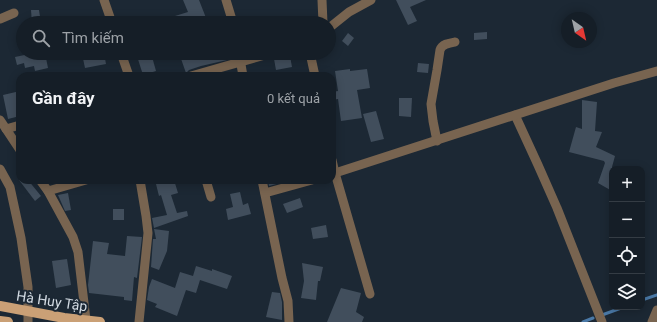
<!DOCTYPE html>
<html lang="vi">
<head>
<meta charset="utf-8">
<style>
  body { margin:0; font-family:Roboto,sans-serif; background:#1e272f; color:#f1f3f6 }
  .controls { position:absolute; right:12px; bottom:12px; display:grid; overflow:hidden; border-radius:8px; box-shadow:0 2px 10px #0003 }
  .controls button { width:36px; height:36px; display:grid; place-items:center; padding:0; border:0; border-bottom:1px solid #343c44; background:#151e27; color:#f1f3f6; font:20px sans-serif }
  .compass { position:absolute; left:561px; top:12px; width:36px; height:36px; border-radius:50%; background:#151e27; box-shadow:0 2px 10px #0003; rotate:146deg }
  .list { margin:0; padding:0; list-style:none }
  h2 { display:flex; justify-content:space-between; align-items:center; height:52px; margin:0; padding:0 16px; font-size:17px }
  h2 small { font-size:13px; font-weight:400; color:#9da2a7 }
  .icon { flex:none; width:22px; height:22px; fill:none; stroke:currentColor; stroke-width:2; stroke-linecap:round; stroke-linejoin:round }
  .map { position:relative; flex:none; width:657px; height:322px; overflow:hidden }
  .search { position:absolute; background:#151e27; box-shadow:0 2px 10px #0003; left:16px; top:16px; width:320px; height:44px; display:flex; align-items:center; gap:10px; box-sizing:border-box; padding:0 14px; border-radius:22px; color:#9da2a7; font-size:15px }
  .panel { position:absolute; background:#151e27; box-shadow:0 2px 10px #0003; left:16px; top:72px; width:320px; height:112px; border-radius:12px }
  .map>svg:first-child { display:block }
</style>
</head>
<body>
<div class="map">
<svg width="657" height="322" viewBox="0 0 657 322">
  <rect width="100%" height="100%" fill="#1c2834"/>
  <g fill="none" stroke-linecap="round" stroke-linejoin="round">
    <g stroke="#4a79a7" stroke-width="3">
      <polyline points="642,300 657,295"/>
      <polyline points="602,315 624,307"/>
      <polyline points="583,322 593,318"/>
    </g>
  </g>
  <g fill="#414e5c">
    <polygon points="183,0 199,0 208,23 177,23 175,16 188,12"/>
    <polygon points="396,0 426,0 410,7 417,21 408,25"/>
    <polygon points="31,10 39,10 41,23 32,23"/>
    <polygon points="487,32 487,39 474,40 474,33"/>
    <polygon points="348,33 354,38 348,46 342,41"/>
    <polygon points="34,53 45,53 48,68 35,71 34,66 25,68 24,63 17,65 15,57"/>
    <polygon points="91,53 104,53 106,64 85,68 82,54"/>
    <polygon points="136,53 151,53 156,71 143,75"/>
    <polygon points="179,53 225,53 227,60 201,66 189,70 186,73"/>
    <polygon points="290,56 292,67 276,70 274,59"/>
    <polygon points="418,63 429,64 428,73 417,72"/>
    <polygon points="350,69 350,71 367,69 370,88 357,90 362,118 341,121 338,99 332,100 332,92 338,91 335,71"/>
    <polygon points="20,91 20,116 8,119 3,95"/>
    <polygon points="399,98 412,98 411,117 399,116"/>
    <polygon points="582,100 597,102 595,131 602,132 596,147 615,156 612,167 612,191 598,183 605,163 604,161 569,152 576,127 582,129"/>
    <polygon points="376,111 384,139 371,142 363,114"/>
    <polygon points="19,180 28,180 41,196 35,201"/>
    <polygon points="166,180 174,180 178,193 171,195 177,213 187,211 188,216 154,228 152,218 167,215 161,195 159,196 156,184 167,182"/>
    <polygon points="268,180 287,180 287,181 269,186"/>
    <polygon points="240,192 243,205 248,203 251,214 228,220 226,209 233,207 230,194"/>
    <polygon points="68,193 71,210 65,211 58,195"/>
    <polygon points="300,198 303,207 287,213 283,204"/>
    <rect x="113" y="209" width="11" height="11"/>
    <polygon points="326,225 328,237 313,239 311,228"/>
    <polygon points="154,229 169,231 167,251 159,270 151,267 153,239 156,239"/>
    <polygon points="127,236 142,237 137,278 134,277 132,301 124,300 124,297 89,293 88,285 93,241 109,243 107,254 125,256"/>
    <polygon points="67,259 71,285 56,288 52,261"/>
    <polygon points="302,263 323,267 320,281 318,281 316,300 301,298 304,281"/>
    <polygon points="196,266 212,271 212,269 232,276 227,289 200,280 196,293 186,290 177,316 155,307 157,304 147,300 149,287 152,279 175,288 180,272 193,276"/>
    <polygon points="341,288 361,293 356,312 364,317 362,322 327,322"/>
    <polygon points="272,292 280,293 282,302 282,320 266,317"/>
  </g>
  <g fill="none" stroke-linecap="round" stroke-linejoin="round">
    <g stroke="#786450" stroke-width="9">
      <polyline points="104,0 112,23"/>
      <polyline points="226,0 233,23"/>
      <polyline points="322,0 323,23"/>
      <polyline points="0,19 14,13"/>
      <polyline points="329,28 349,12 371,0"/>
      <polyline points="121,53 129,76"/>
      <polyline points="239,53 243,76"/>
      <polyline points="310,53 315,76"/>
      <polyline points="191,76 272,53"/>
      <polyline points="515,115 538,165 557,208 602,322"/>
      <polyline points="0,120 20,150"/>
      <polyline points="6,129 20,125"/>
      <path d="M437 141 433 121 431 104 437 70 440 50C442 44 449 43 455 42"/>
      <polyline points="332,160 335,173 370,294"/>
      <polyline points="0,169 10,187 21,238 28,287 28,322"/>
      <polyline points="332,174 614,83 657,71"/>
      <polyline points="40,180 48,191 73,237 78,252 86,320"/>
      <polyline points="206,180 211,197"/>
      <polyline points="262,180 282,278 288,301 289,322"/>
      <polyline points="48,191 86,180"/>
      <polyline points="265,193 312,180"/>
      <polyline points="139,322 148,233 146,216 140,180"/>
      <polyline points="652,322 657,310"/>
    </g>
    <g stroke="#caa076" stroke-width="10">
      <polyline points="0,306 64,318 100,322"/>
      <polyline points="0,321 8,322"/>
    </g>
  </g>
  <g text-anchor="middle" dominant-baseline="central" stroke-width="4" stroke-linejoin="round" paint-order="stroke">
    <g font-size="14" fill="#d4dce4" stroke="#1c2834">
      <text transform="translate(52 301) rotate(9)">Hà Huy Tập</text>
    </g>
  </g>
</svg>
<div class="controls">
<button>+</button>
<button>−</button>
<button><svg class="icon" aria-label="locate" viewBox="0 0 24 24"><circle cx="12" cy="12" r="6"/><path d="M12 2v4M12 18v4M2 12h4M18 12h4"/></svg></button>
<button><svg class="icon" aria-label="layers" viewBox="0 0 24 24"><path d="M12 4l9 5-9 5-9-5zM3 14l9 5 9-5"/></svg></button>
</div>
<svg class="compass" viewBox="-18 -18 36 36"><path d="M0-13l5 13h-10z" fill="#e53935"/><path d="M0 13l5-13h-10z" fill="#9da2a7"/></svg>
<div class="search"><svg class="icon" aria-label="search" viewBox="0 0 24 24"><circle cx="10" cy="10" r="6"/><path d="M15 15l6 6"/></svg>Tìm kiếm</div>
<section class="panel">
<h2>Gần đây<small>0 kết quả</small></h2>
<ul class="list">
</ul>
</section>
</div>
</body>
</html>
